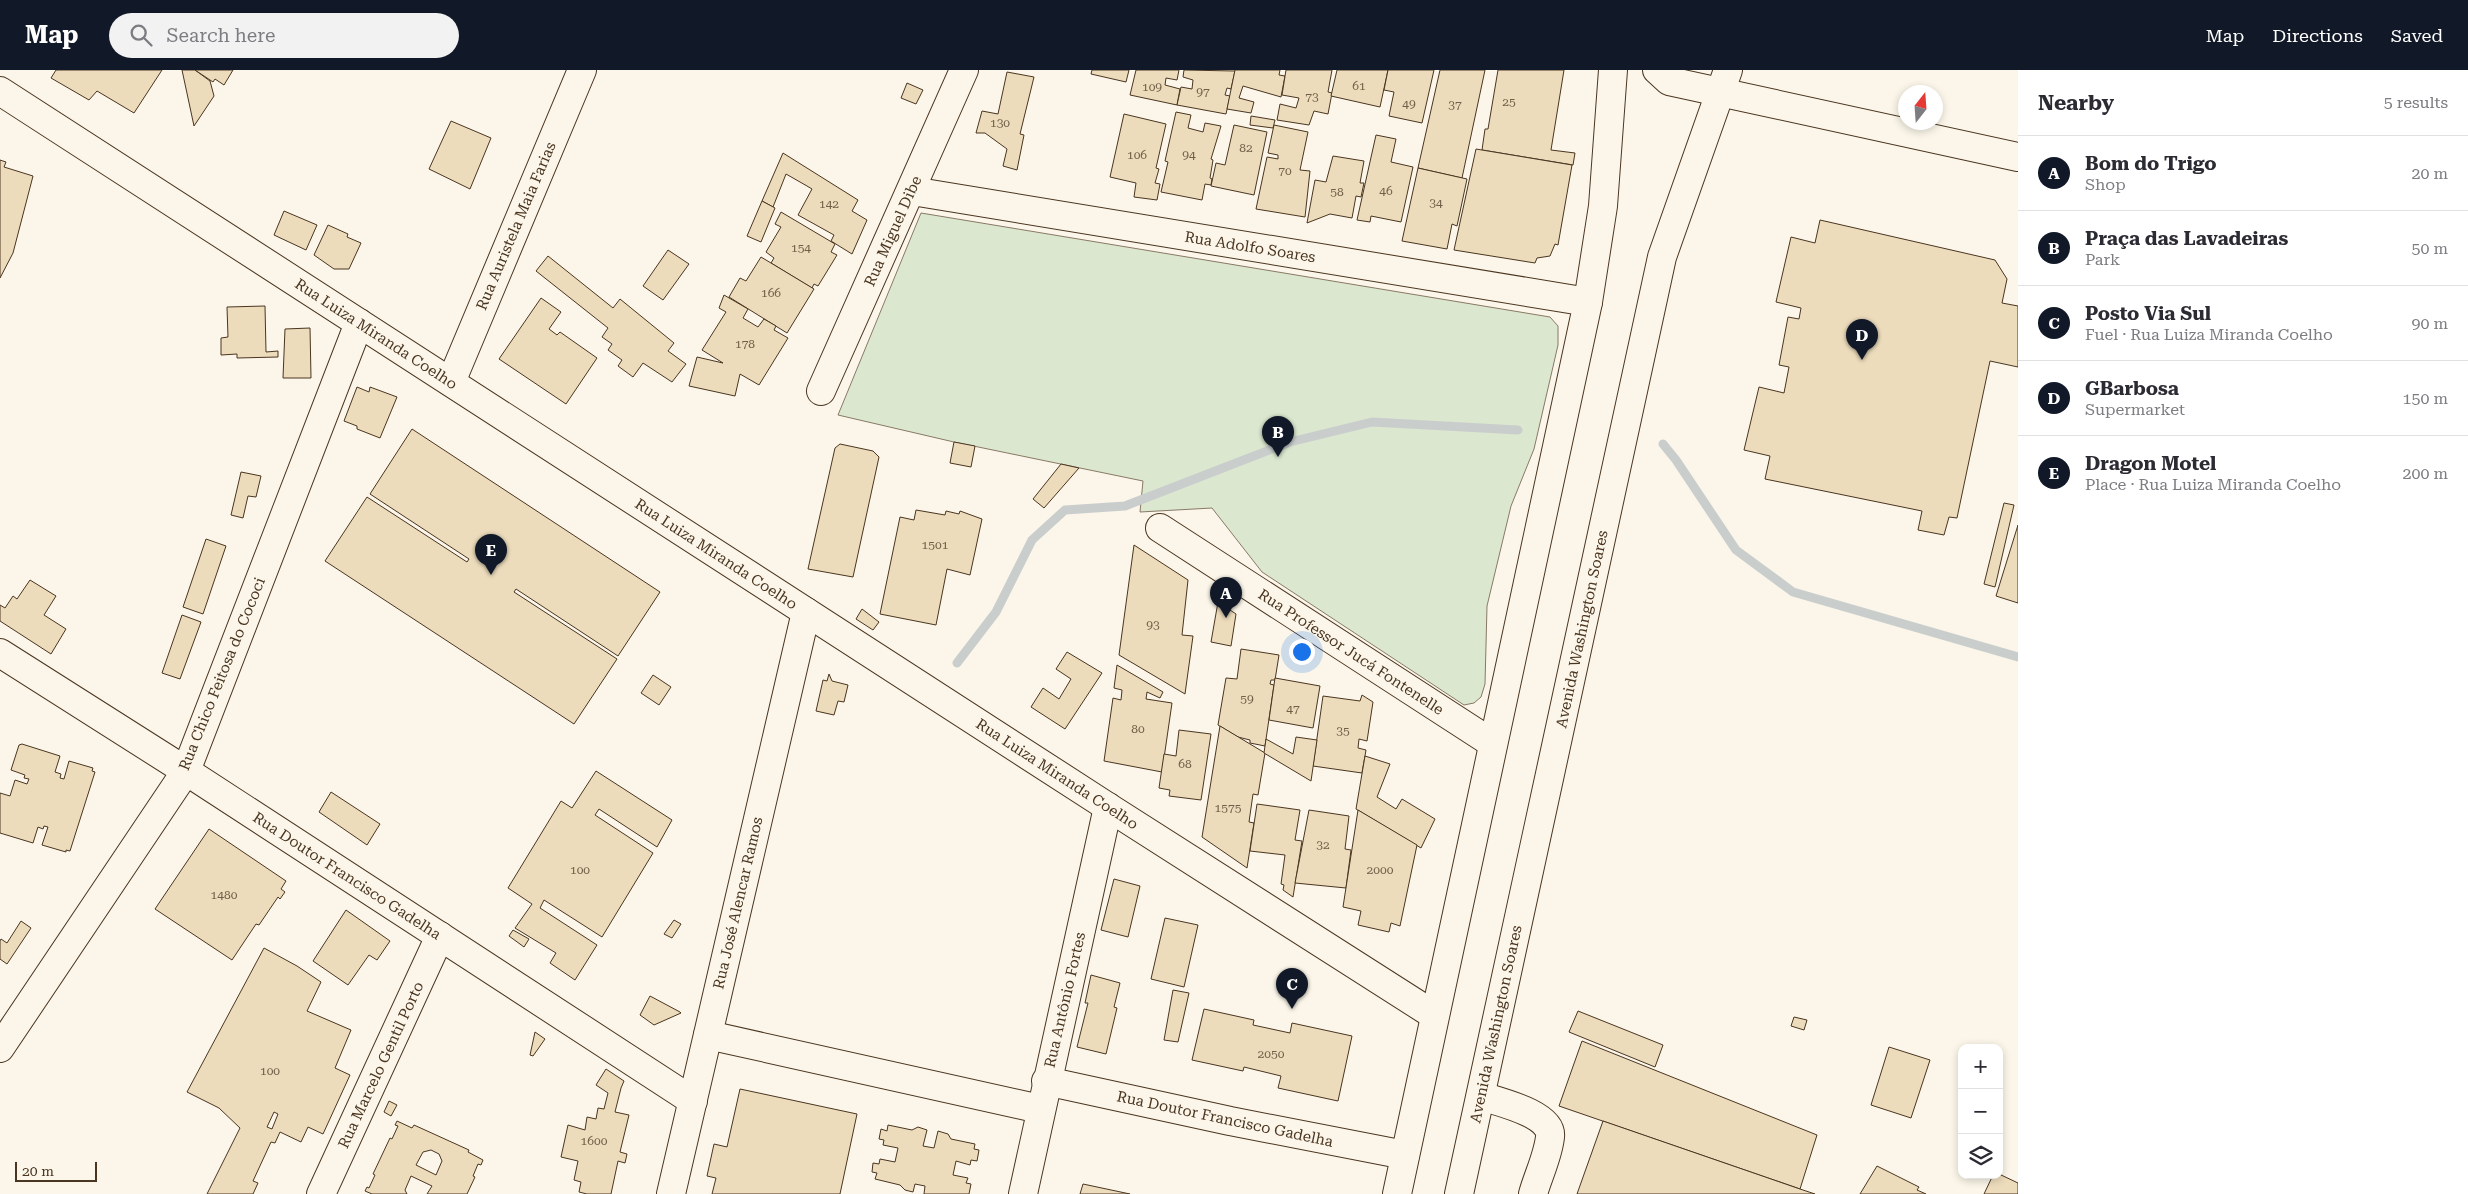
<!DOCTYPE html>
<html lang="en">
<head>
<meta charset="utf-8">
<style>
  body { margin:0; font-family:"Roboto Serif",serif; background:#f2f2f3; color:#2b2b33 }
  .controls { position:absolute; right:15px; bottom:15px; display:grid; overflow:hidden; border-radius:10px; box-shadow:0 2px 8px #0003 }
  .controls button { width:45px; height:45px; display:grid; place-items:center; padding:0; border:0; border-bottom:1px solid #e1e1e2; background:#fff; color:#2b2b33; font:25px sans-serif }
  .compass { position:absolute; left:1898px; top:15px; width:45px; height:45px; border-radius:50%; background:#fff; box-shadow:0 2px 8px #0003; rotate:17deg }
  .scale { position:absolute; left:15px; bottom:12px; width:82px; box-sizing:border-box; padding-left:5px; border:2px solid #4a3520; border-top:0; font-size:14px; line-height:18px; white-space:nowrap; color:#4a3520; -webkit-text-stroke:4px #fbf6e9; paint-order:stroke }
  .you { position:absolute; left:1301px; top:581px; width:18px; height:18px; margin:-12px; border:4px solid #fff; border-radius:50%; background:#1a73e8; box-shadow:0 0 0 8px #1a73e833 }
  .badge { display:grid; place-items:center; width:32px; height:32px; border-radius:50%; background:#111827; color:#fff; font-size:16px; font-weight:700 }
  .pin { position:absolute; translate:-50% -41px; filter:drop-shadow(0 1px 2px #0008) }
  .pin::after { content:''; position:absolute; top:26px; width:18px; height:15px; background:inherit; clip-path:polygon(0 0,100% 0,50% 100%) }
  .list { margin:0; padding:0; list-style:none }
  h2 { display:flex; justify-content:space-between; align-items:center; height:65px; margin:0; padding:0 20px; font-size:21px }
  h2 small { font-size:16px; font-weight:400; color:#7c7c81 }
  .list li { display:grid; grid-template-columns:32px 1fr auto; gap:15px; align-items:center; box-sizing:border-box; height:75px; padding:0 20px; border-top:1px solid #e1e1e2 }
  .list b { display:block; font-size:19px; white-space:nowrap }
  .list p { margin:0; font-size:16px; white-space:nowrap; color:#7c7c81 }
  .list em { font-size:16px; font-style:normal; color:#7c7c81 }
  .icon { flex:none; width:28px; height:28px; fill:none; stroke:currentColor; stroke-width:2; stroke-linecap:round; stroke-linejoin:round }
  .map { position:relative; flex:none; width:2018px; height:1124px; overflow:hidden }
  header { display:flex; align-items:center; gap:30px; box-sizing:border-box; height:70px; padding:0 25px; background:#111827; color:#fff }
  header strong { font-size:24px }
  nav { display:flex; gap:28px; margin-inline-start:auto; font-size:18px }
  .search { width:350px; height:45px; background:#f2f2f3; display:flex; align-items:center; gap:12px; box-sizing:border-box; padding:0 18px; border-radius:28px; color:#7c7c81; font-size:19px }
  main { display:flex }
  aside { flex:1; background:#fff }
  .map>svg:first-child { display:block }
</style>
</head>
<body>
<header>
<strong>Map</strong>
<div class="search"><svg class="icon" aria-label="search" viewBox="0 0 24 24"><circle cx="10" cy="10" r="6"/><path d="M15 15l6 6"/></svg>Search here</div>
<nav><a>Map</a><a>Directions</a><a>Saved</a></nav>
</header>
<main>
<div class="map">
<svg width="2018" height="1124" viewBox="0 0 2018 1124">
  <rect width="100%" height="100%" fill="#fbf6e9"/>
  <polygon fill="#dce7d0" stroke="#887966" points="921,143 1550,247 1558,256 1558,275 1534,379 1511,436 1487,536 1485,614 1481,627 1474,633 1464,635 1262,502 1212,438 1140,442 1143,411 954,372 838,345"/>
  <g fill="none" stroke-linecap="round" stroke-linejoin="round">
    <g stroke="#c9cecd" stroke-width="9">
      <polyline points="1663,374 1676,390 1736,480 1793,522 2018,587"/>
      <polyline points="957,593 996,542 1032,470 1065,440 1125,436 1290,372 1372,352 1518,360"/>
    </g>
  </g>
  <g fill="#ecdcbc" stroke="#4a3520" fill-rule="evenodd">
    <polygon points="56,0 162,0 134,43 97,21 89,30 51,8"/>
    <polygon points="182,0 195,0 210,11 214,26 194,56"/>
    <polygon points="195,0 233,0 224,15 215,9 213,12"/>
    <polygon points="1092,0 1129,0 1126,12 1091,4"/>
    <polygon points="1136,0 1179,0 1177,10 1166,8 1165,15 1180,19 1177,35 1130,25"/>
    <polygon points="1184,0 1235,1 1231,19 1227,18 1225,25 1230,26 1226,44 1177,35 1181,17 1192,19 1193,10 1183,7"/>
    <polygon points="1280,0 1279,5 1285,6 1281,27 1243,16 1239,28 1254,32 1251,43 1227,39 1235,0"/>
    <polygon points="1286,0 1332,0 1328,22 1332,23 1328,44 1314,41 1309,55 1277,50 1280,34 1296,38 1299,28 1282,25"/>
    <polygon points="1337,0 1388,0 1380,37 1331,26"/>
    <polygon points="1388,0 1434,0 1422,53 1389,46 1394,22 1384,20"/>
    <polygon points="1440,0 1485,0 1462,108 1418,98"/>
    <polygon points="1498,0 1564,0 1551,80 1575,83 1573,95 1482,80 1485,59 1488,59"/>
    <polygon points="1007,2 1034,7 1020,64 1024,65 1017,100 1003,96 1007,79 985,63 976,63 982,41 998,44"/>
    <polygon points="907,13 923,20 916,34 901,28"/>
    <polygon points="1176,42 1191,45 1188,58 1203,62 1205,53 1221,56 1211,89 1213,90 1210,108 1212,109 1211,115 1205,114 1202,130 1161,122 1168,92 1165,91"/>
    <polygon points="1124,44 1166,54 1156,98 1159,99 1155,113 1160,114 1157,130 1134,127 1136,113 1110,107"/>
    <polygon points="1251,46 1275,50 1273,58 1250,55"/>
    <polygon points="451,51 491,68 470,119 429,99"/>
    <polygon points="1234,55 1267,62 1254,125 1211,116 1216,93 1225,95"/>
    <polygon points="1274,55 1308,62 1300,100 1310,101 1305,147 1256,139 1267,87 1278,89 1278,85 1268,83"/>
    <polygon points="1376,65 1396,69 1391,92 1413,97 1401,152 1371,146 1370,152 1357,150"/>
    <polygon points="1476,79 1572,95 1558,175 1555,174 1550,186 1537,188 1535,193 1454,180"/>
    <polygon points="783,83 858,130 852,141 867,150 852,184 831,171 834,165 798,145 812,119 807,116 786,104 773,137 762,131"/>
    <polygon points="1333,86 1364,91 1360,113 1364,113 1361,127 1356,126 1352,148 1330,144 1307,153 1315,110 1326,112"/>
    <polygon points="0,90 6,92 4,97 33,106 13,183 0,208"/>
    <polygon points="1418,98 1467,109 1457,156 1452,154 1447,179 1402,171"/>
    <polygon points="762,131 775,138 761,172 747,166"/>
    <polygon points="284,141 317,155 306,180 274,165"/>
    <polygon points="781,142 835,174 831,182 837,185 818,216 814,214 812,218 771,193 774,188 766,182 781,157 775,154"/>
    <polygon points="1820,150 1995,190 2007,209 2002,233 2018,236 2018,297 1990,291 1957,448 1949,447 1944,465 1918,460 1922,441 1765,409 1770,386 1744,380 1759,317 1784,323 1789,297 1779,295 1788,247 1799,249 1801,238 1776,232 1791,167 1815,173"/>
    <polygon points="328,155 348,164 347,167 361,173 349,199 334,199 314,185"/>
    <polygon points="668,180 689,194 663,230 643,216"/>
    <polygon points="548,186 613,238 620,229 674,273 668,281 686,294 672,312 643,293 633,307 618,296 622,290 608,280 612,274 602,267 608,258 536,201"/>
    <polygon points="761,187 814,219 787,263 729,227 740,208 746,211"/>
    <polygon points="724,225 748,239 743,248 758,257 764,249 776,256 774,260 788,268 759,315 740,304 735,326 689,316 697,287 723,293 702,280 726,242 719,238"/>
    <polygon points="541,228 561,242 549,259 557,265 560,262 597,288 566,334 499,289"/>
    <polygon points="265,236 266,282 278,281 278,287 237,288 237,284 221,285 221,268 228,267 227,237"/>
    <polygon points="310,258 311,308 283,308 285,259"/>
    <polygon points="357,317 369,322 370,317 397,327 380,368 357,359 357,356 344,351"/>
    <polygon points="412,359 660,522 618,586 516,519 514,522 617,589 574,654 325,491 367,427 467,492 469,489 370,424"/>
    <polygon points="954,372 975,376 971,397 950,393"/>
    <polygon points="840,374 873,381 879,387 853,507 808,499 835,378"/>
    <polygon points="1061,394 1079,398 1044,438 1033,429"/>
    <polygon points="241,402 261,406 256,427 248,426 243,448 231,445"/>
    <polygon points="2004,433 2014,435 1995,517 1984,514"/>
    <polygon points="916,440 945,445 946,441 959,444 960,441 982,449 970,505 947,499 936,555 880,544 900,447 914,450"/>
    <polygon points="2018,455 2018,533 1996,526"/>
    <polygon points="206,469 226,476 203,544 183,537"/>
    <polygon points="1134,475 1188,510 1182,565 1193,566 1185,624 1119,585"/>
    <polygon points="30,510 56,526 44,545 66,559 51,584 0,551 0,535 5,538 13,526 17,529"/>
    <polygon points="1218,532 1236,544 1231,576 1211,572"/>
    <polygon points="862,539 879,552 873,560 856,549"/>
    <polygon points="182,545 201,552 180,609 162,603"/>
    <polygon points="1241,579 1279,585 1275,610 1271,610 1270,614 1274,615 1265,676 1250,673 1250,670 1238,667 1218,655 1226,608 1237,609"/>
    <polygon points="1067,582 1102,603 1065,659 1031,637 1043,618 1059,629 1071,609 1056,599"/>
    <polygon points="1117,595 1163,622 1160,628 1147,622 1146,629 1172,633 1162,702 1104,691 1113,628 1121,630 1122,620 1114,618"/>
    <polygon points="829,604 832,611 848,615 844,632 838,631 834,645 816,641 823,610 827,611"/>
    <polygon points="653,605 671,617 659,635 641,623"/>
    <polygon points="1275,608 1320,616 1313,658 1269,650"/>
    <polygon points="1362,625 1373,632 1367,671 1359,669 1358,678 1366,680 1362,703 1313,696 1323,626 1360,631"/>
    <polygon points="1220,656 1265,683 1258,725 1253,724 1249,752 1254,753 1247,798 1202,767"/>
    <polygon points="1179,660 1211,664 1201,730 1169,726 1170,720 1159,718 1164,684 1176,686"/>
    <polygon points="1296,667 1317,670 1311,711 1264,683 1266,669 1293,684"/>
    <polygon points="22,674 60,686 55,702 61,704 60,708 64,709 69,691 93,698 92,701 95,702 70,781 66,780 66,782 42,775 48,757 44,756 43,759 38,757 33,773 0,763 0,723 10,726 15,710 27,714 29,709 24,708 25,705 11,700 19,675"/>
    <polygon points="1365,686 1390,694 1377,727 1396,739 1402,729 1435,749 1421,778 1356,739"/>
    <polygon points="596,701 672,750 657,777 599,739 595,745 653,783 602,867 544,830 540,838 597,875 575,910 550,893 556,883 515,858 532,834 508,818 561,731 572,738"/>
    <polygon points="331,722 380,754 367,775 319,742"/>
    <polygon points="1257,734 1300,740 1295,770 1302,771 1293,827 1283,820 1284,815 1281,814 1285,785 1250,781"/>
    <polygon points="1309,740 1349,746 1345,779 1351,780 1346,818 1295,813"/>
    <polygon points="1358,740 1417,775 1400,856 1391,853 1389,862 1358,855 1361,841 1343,837"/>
    <polygon points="209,759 286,811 281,819 285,822 280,829 278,827 259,855 256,854 232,890 155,839"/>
    <polygon points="1114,809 1140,816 1128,867 1101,860"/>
    <polygon points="346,840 390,871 377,890 369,885 348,915 313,891"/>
    <polygon points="1165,848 1198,855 1184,917 1151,909"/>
    <polygon points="674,850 681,854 672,868 664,864"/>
    <polygon points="21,851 31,858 7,894 0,889 0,871 1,869 7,873"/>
    <polygon points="513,860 529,869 524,877 509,866"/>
    <path d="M264 878 297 896 321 912 307 941 351 960 335 998 350 1005 323 1064 308 1057 301 1072 280 1062 275 1073 271 1072 253 1111 258 1113 253 1124H207L240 1058 219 1038 187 1022ZM274 1042 278 1044 272 1059 267 1057Z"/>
    <polygon points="1091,905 1120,913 1114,937 1117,938 1106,984 1077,977 1088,933 1085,933"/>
    <polygon points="1173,920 1189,923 1178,972 1164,970"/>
    <polygon points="650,926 680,942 681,943 654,955 640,945"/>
    <polygon points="1204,939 1254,950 1253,955 1290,963 1292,953 1352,966 1338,1031 1278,1018 1281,1006 1244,997 1243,1001 1192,990"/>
    <polygon points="1578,941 1663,975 1655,997 1569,962"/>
    <polygon points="1794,947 1807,950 1804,960 1791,956"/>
    <polygon points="535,962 545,969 533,986 530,985"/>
    <polygon points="1582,971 1817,1065 1800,1119 1559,1036"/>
    <polygon points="1889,977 1930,990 1911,1048 1871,1035"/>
    <polygon points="606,999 624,1011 621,1018 615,1042 629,1045 620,1082 627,1084 625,1093 618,1091 611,1124 587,1124 579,1122 581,1112 574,1110 578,1091 561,1087 568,1055 585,1060 587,1047 596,1049 598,1038 604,1039 608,1023 596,1015"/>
    <polygon points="740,1019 857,1044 840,1124 712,1124 716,1108 707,1106 714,1074 727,1077"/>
    <polygon points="389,1031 397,1035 391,1046 384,1042"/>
    <path d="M397 1051 412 1058 414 1055 469 1080 468 1082 483 1090 481 1095 478 1094 473 1106 475 1107 467 1124H427L432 1116 411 1106 405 1120 407 1124H372L365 1121 367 1117 369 1118 375 1105 373 1104 390 1068 392 1069 398 1056 395 1055ZM431 1080 439 1084 442 1091 436 1105 416 1095 423 1082Z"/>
    <polygon points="1603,1051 1800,1119 1815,1124 1577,1124"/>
    <polygon points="888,1055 912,1060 918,1057 927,1060 923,1076 934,1078 938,1061 948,1064 951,1069 975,1074 974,1079 979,1080 977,1091 971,1090 970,1095 956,1091 953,1105 968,1108 966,1113 971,1114 969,1124 924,1124 925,1116 915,1114 913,1122 905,1120 900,1115 875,1109 877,1103 872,1102 873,1093 879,1094 880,1089 895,1092 898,1078 883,1075 884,1070 879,1069 881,1059 887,1061"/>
    <polygon points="1877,1096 1919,1117 1917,1120 1926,1124 1860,1124"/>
    <polygon points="1999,1104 2018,1113 2018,1124 1984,1124 1993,1105"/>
    <polygon points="1083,1114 1130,1124 1080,1124"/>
  </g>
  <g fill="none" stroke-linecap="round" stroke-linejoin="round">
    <defs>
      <g id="minor">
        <polyline points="1657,0 1669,11 2018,87"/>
        <polyline points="0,21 1108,737 1434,945"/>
        <polyline points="912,121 1588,232"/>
        <polyline points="451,312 582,0"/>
        <polyline points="821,321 964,0"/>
        <polyline points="1160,458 1492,673"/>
        <polyline points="0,583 186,701 693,1031"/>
        <polyline points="708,965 1040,1039"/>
        <polyline points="0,978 186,701 359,253"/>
        <polyline points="1046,1011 1230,1051 1405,1085"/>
        <path d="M1481 1026C1499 1032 1553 1044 1550 1067 1548 1086 1538 1106 1533 1124"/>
        <polyline points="321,1124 440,866"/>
        <polyline points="671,1124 806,542"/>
        <polyline points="1023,1124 1108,737"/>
      </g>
      <g id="highway">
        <polyline points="1397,1124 1588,232 1603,136 1613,0"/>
        <polyline points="1459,1124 1662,187 1728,0"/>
      </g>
    </defs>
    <use href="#minor" stroke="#4a3520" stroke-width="30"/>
    <use href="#highway" stroke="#4a3520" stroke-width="30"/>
    <use href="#minor" stroke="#fbf6e9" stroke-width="28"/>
    <use href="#highway" stroke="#fbf6e9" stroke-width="28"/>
  </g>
  <g text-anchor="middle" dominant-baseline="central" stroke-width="4" stroke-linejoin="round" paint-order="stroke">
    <g font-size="12" fill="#725f47">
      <text x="1359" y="16">61</text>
      <text x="1152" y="17">109</text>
      <text x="1203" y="22">97</text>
      <text x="1312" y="27">73</text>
      <text x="1509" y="32">25</text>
      <text x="1409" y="34">49</text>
      <text x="1455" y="35">37</text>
      <text x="1000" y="53">130</text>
      <text x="1246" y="78">82</text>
      <text x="1137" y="85">106</text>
      <text x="1189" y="85">94</text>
      <text x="1285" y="101">70</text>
      <text x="1386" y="121">46</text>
      <text x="1337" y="122">58</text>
      <text x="1436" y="133">34</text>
      <text x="829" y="134">142</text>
      <text x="801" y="178">154</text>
      <text x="771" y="223">166</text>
      <text x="745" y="274">178</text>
      <text x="935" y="475">1501</text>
      <text x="1153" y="555">93</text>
      <text x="1247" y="629">59</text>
      <text x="1293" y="639">47</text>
      <text x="1138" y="659">80</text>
      <text x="1343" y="661">35</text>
      <text x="1185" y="694">68</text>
      <text x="1228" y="738">1575</text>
      <text x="1323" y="775">32</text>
      <text x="580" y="800">100</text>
      <text x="1380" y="800">2000</text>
      <text x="224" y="825">1480</text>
      <text x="1271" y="984">2050</text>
      <text x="270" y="1001">100</text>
      <text x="594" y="1071">1600</text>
    </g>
    <g font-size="15" fill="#4a3520" stroke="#fbf6e9">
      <text transform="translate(516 156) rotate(-67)">Rua Auristela Maia Farias</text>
      <text transform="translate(893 161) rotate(-66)">Rua Miguel Dibe</text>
      <text transform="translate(1250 177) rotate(9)">Rua Adolfo Soares</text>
      <text transform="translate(376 264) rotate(33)">Rua Luiza Miranda Coelho</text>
      <text transform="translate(716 484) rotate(33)">Rua Luiza Miranda Coelho</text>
      <text transform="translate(1582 559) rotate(-78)">Avenida Washington Soares</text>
      <text transform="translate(1351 582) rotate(33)">Rua Professor Jucá Fontenelle</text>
      <text transform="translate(222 604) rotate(-68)">Rua Chico Feitosa do Cococi</text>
      <text transform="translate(1057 704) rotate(33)">Rua Luiza Miranda Coelho</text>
      <text transform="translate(347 806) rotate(33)">Rua Doutor Francisco Gadelha</text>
      <text transform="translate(738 833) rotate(-77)">Rua José Alencar Ramos</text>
      <text transform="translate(1065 930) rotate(-77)">Rua Antônio Fortes</text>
      <text transform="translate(1496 954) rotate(-78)">Avenida Washington Soares</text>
      <text transform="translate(381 995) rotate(-65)">Rua Marcelo Gentil Porto</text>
      <text transform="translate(1225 1049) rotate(12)">Rua Doutor Francisco Gadelha</text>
    </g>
  </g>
</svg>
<div class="controls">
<button>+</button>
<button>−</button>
<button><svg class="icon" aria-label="layers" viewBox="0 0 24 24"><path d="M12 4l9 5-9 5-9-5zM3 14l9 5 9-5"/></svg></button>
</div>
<svg class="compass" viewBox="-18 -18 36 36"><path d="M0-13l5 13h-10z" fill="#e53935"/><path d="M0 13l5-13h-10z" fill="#7c7c81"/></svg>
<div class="scale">20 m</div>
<div class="you"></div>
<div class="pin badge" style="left:1226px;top:548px">A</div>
<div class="pin badge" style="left:1278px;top:387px">B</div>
<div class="pin badge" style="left:1292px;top:939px">C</div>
<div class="pin badge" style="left:1862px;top:290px">D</div>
<div class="pin badge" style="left:491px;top:505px">E</div>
</div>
<aside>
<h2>Nearby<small>5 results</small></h2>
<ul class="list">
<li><span class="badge">A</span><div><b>Bom do Trigo</b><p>Shop</p></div><em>20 m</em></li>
<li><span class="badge">B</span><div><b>Praça das Lavadeiras</b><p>Park</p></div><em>50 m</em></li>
<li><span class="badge">C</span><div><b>Posto Via Sul</b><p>Fuel · Rua Luiza Miranda Coelho</p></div><em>90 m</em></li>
<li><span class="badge">D</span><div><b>GBarbosa</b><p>Supermarket</p></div><em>150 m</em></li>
<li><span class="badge">E</span><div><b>Dragon Motel</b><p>Place · Rua Luiza Miranda Coelho</p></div><em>200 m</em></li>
</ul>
</aside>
</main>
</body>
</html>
